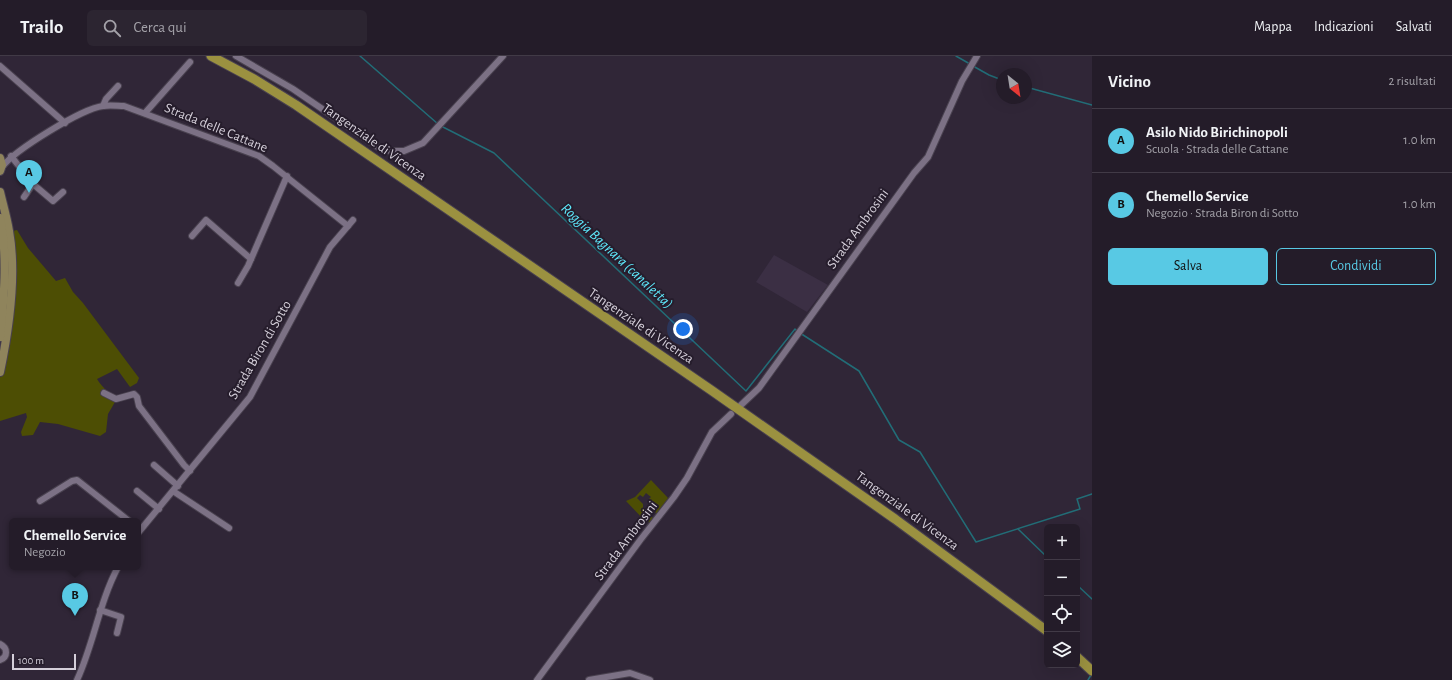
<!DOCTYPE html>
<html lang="it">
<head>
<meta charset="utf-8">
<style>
  body { margin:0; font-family:"Alegreya Sans",sans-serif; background:#2c2531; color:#f1f3f6 }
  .controls { position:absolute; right:12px; bottom:12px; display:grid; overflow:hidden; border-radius:6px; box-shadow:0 4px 16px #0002 }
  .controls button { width:36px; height:36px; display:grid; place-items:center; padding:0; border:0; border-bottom:1px solid #413a46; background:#241c29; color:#f1f3f6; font:20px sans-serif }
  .compass { position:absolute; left:996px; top:12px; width:36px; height:36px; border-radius:50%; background:#241c29; box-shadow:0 4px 16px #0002; rotate:150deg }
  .scale { position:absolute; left:12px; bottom:10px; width:64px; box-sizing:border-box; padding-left:4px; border:2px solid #d5cfda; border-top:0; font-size:11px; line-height:14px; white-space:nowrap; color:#d5cfda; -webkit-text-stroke:3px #261d2c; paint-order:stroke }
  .you { position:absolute; left:683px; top:273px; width:14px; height:14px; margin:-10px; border:3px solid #fff; border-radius:50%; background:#1a73e8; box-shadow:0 0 0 6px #1a73e833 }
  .badge { display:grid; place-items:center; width:26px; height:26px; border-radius:50%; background:#58c9e4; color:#111; font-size:13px; font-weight:700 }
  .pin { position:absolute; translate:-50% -33px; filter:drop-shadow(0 1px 2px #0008) }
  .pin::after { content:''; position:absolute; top:21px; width:14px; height:12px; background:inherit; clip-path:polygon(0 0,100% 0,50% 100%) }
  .popup { position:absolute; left:9px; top:462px; width:132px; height:52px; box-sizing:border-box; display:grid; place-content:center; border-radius:6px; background:#241c29; filter:drop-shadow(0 1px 3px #0005); font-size:13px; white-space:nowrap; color:#a3a1a8 }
  .popup b { font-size:15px; color:#f1f3f6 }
  .popup::after { content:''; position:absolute; left:50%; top:100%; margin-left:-8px; border:8px solid transparent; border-top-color:#241c29 }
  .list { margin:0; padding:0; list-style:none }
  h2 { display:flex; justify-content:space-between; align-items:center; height:52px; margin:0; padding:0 16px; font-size:17px }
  h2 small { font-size:13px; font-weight:400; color:#a3a1a8 }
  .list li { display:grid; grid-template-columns:26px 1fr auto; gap:12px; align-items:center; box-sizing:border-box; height:64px; padding:0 16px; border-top:1px solid #413a46 }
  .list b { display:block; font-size:15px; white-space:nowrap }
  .list p { margin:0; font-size:13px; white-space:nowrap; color:#a3a1a8 }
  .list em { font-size:13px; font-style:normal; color:#a3a1a8 }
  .actions { display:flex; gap:8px; padding:12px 16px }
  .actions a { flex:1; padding:9px 0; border:1px solid #58c9e4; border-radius:6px; text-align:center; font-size:14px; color:#58c9e4 }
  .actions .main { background:#58c9e4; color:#111 }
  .icon { flex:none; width:22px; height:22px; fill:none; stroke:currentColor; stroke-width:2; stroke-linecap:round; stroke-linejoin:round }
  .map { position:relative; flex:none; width:1092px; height:624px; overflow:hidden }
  header { display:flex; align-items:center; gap:24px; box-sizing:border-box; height:56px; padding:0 20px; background:#241c29; border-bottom:1px solid #413a46 }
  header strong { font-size:19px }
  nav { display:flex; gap:22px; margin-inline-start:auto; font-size:14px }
  .search { width:280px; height:36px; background:#2c2531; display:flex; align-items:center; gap:10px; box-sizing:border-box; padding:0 14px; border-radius:6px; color:#a3a1a8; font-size:15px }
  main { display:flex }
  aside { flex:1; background:#241c29 }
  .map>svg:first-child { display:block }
</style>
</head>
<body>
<header>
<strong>Trailo</strong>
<div class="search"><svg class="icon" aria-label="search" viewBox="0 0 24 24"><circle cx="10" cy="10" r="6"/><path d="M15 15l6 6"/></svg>Cerca qui</div>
<nav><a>Mappa</a><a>Indicazioni</a><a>Salvati</a></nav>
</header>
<main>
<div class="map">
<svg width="1092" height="624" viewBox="0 0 1092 624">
  <rect width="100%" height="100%" fill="#302637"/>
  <polygon fill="#3b2f44" points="774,199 828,229 807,256 756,226"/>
  <g fill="#4d4e04">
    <path d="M17 174 28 192 56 225 65 222 73 236 83 247 139 322 137 327 130 331 117 313 97 323C103 333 111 337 115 346L108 358 106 376 100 380 58 368 40 366 33 379 22 380 21 376 27 361 26 357 0 365V316L9 176Z"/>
    <polygon points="651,424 668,442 656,458 653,447 649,443 651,441 646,437 643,441 640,439 637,442 643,448 643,453 653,462 648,469 649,466 647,464 645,465 626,445 635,441"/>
  </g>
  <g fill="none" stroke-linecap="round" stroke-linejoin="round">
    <g stroke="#226d77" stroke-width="1.5">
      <polyline points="360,0 438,68"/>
      <polyline points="956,0 970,8"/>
      <polyline points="973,10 989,19 1002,24"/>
      <polyline points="1026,31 1092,49"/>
      <polyline points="441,70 494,97 746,335 795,273 797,275"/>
      <polyline points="800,277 859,315 899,384 920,396 976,486 1080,453 1077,443 1092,438"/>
      <polyline points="1018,473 1047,501"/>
      <polyline points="1077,529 1092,543"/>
      <polyline points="1088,624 1091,619"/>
    </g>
    <defs>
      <g id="minor">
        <polyline points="236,0 293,33 378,91 390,95 404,95 423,87 503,0"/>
        <polyline points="0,10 65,67"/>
        <polyline points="103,50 106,43 118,30"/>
        <polyline points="145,57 190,6"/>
        <polyline points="11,100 33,128 53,145 63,136"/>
        <path d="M2 111C15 94 81 53 103 50 110 49 118 50 124 50L259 100 273 110 348 170"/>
        <polyline points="24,141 33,128"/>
        <polyline points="192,180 206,164 251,203"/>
        <polyline points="238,227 248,210 287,120"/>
        <polyline points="104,337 116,343 134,338 137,341 139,350 184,409 190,415"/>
        <polyline points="741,349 759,332 914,117 928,101 962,25 977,0"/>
        <polyline points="154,409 178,430"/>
        <polyline points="137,435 159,453"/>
        <polyline points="173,435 229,472"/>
        <polyline points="40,445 72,425 77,424 129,465"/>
        <polyline points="138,477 250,341 330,191 353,164"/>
        <polyline points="100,554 121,561 117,577"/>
        <path d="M0 588C8 592 8 601 0 604"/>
        <path d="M77 624C94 587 99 547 118 511"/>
        <polyline points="537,624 641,483 674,441 687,422 712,376 731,358"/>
        <polyline points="589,624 630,617 650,624"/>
      </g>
      <g id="major">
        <polyline points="0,102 2,109 0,115"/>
        <path d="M0 136C3 149 7 162 9 175 17 219 9 273 0 316"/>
        <path d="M0 162C8 201 4 241 0 281"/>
      </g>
      <g id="highway">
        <polyline points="211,0 254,23 296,49 711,334 895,463 1047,575"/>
        <polyline points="1077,601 1092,615"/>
      </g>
    </defs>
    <use href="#minor" stroke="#49414f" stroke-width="8"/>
    <use href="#major" stroke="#49414f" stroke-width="10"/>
    <use href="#highway" stroke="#49414f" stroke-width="11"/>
    <use href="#minor" stroke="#7c7185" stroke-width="6"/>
    <use href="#major" stroke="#8f845c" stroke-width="8"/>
    <use href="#highway" stroke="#9b9140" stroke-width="9"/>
  </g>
  <g text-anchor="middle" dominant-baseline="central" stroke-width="4" stroke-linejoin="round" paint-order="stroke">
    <g font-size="14" fill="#d5cfda" stroke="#261d2c">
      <text transform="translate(216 72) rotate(22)">Strada delle Cattane</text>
      <text transform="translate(374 86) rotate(35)">Tangenziale di Vicenza</text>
      <text transform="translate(858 173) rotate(-54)">Strada Ambrosini</text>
      <text transform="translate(641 270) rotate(34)">Tangenziale di Vicenza</text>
      <text transform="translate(260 294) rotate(-60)">Strada Biron di Sotto</text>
      <text transform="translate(907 455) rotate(36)">Tangenziale di Vicenza</text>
      <text transform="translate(626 485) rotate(-53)">Strada Ambrosini</text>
    </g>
    <g font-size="15" font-style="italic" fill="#5ee9fc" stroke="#261d2c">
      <text transform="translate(617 200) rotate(43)">Roggia Bagnara (canaletta)</text>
    </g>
  </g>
</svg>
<div class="controls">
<button>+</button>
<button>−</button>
<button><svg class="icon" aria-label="locate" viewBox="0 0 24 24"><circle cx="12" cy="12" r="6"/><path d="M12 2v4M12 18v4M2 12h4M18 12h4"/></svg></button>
<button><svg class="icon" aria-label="layers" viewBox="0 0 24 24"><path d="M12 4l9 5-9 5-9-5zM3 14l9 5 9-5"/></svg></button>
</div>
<svg class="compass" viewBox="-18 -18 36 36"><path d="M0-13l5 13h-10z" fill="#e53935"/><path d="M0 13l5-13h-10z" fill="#a3a1a8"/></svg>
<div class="scale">100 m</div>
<div class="you"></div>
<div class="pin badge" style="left:29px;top:137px">A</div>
<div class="pin badge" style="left:75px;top:560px">B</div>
<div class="popup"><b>Chemello Service</b>Negozio</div>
</div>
<aside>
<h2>Vicino<small>2 risultati</small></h2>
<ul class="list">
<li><span class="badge">A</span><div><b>Asilo Nido Birichinopoli</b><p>Scuola · Strada delle Cattane</p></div><em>1.0 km</em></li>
<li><span class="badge">B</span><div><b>Chemello Service</b><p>Negozio · Strada Biron di Sotto</p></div><em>1.0 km</em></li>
</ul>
<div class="actions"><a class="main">Salva</a><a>Condividi</a></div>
</aside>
</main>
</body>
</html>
